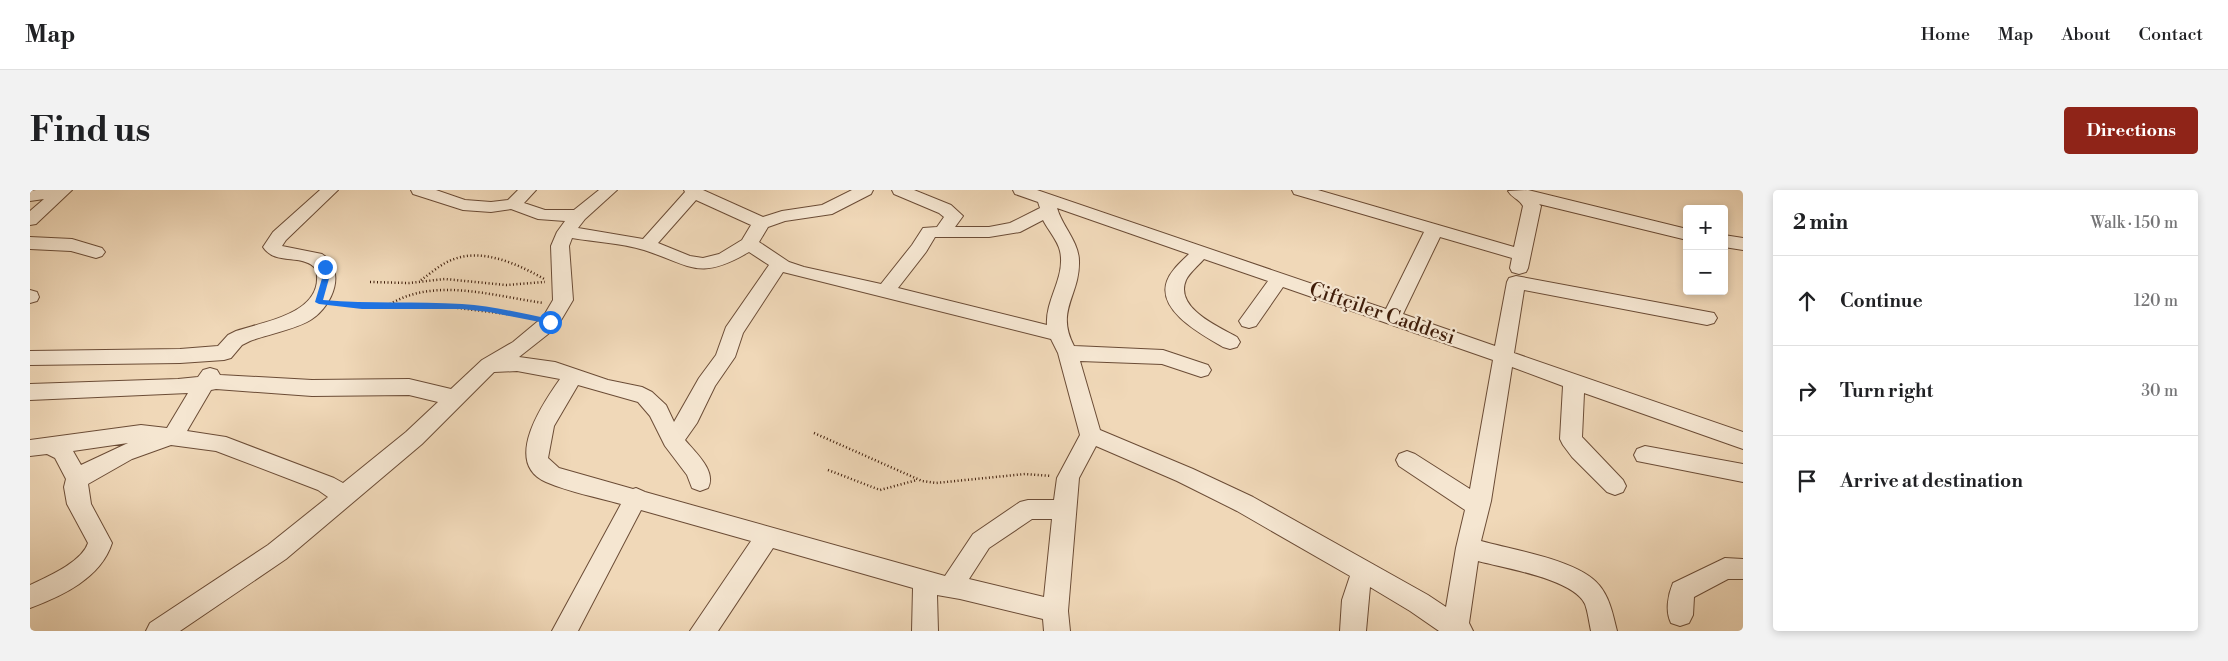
<!DOCTYPE html>
<html lang="en">
<head>
<meta charset="utf-8">
<style>
  body { margin:0; font-family:"Libre Bodoni",serif; background:#f2f2f2; color:#202124 }
  .controls { position:absolute; right:15px; top:15px; display:grid; overflow:hidden; border-radius:5px; box-shadow:0 2px 8px #0003 }
  .controls button { width:45px; height:45px; display:grid; place-items:center; padding:0; border:0; border-bottom:1px solid #e0e0e0; background:#fff; color:#202124; font:25px sans-serif }
  .stop { position:absolute; width:15px; height:15px; margin:-11px; border:4px solid #1a73e8; border-radius:50%; background:#fff }
  .stop.end { background:#1a73e8; border-color:#fff; box-shadow:0 1px 5px #0008 }
  .list { margin:0; padding:0; list-style:none }
  h2 { display:flex; justify-content:space-between; align-items:center; height:65px; margin:0; padding:0 20px; font-size:21px }
  h2 small { font-size:16px; font-weight:400; color:#757577 }
  .list li { display:grid; grid-template-columns:32px 1fr auto; gap:15px; align-items:center; box-sizing:border-box; height:90px; padding:0 20px; border-top:1px solid #e0e0e0 }
  .list b { display:block; font-size:19px; white-space:nowrap }
  .list em { font-size:16px; font-style:normal; color:#757577 }
  .icon { flex:none; width:28px; height:28px; fill:none; stroke:currentColor; stroke-width:2; stroke-linecap:round; stroke-linejoin:round }
  .map { position:relative; flex:none; width:1713px; height:441px; overflow:hidden; border-radius:5px }
  header { display:flex; align-items:center; gap:30px; box-sizing:border-box; height:70px; padding:0 25px; background:#fff; border-bottom:1px solid #e0e0e0 }
  header strong { font-size:24px }
  nav { display:flex; gap:28px; margin-inline-start:auto; font-size:18px }
  .intro { display:flex; align-items:center; justify-content:space-between; box-sizing:border-box; height:120px; padding:0 30px }
  h1 { margin:0; font-size:35px }
  .button { padding:12px 22px; border-radius:5px; background:#8f2418; color:#fff; font-size:18px; font-weight:700 }
  main { display:flex; gap:30px; padding:0 30px }
  aside { flex:1; background:#fff; border-radius:5px; box-shadow:0 2px 8px #0003 }
  .map>svg:first-child { display:block }
</style>
</head>
<body>
<header>
<strong>Map</strong>
<nav><a>Home</a><a>Map</a><a>About</a><a>Contact</a></nav>
</header>
<div class="intro"><h1>Find us</h1><a class="button">Directions</a></div>
<main>
<div class="map">
<svg width="1713" height="441" viewBox="0 0 1713 441">
  <rect width="100%" height="100%" fill="#f0d8b8"/>
  <filter id="stains"><feTurbulence type="fractalNoise" baseFrequency=".004" numOctaves="4"/><feColorMatrix values="0 0 0 0 .2 0 0 0 0 .09 0 0 0 0 .02 0 0 0 .5 -.17"/></filter>
  <radialGradient id="worn" r=".72"><stop offset=".6" stop-color="#630" stop-opacity="0"/><stop offset="1" stop-color="#630" stop-opacity=".3"/></radialGradient>
  <g fill="none" stroke-linecap="round" stroke-linejoin="round">
    <defs>
      <g id="minor">
        <polygon points="6,0 42,0 6,34 0,35 0,21 14,9 0,11 0,1"/>
        <path d="M290 0H308L256 50 252 56 292 64C317 80 303 115 282 129 270 138 236 145 220 151L212 155 201 168 194 170 150 173 0 175V161L150 159 188 156 198 145 206 141C236 131 296 123 286 79 273 63 245 76 233 57L243 42Z"/>
        <path d="M381 0H406L435 10 461 12 478 10 488 0H506L494 13 515 20H544L569 0H587L555 29 548 38 613 49 655 2 654 0H673L733 27 752 21 792 15 822 0H843L841 4 802 24 755 31 738 37 729 52 759 72 774 77 851 94 882 55 893 38 907 37 914 27 909 23 864 4 862 0H884L921 15 933 26 925 37H959L980 33 1010 18 1008 12 985 4 983 0H1007L1356 119 1394 42 1264 4 1262 0H1288L1484 57 1493 16C1488 8 1482 8 1478 1L1498 0 1657 39V50L1509 14 1511 16 1498 78 1496 82 1489 84 1482 82 1480 78 1482 68 1410 47 1373 124 1465 156 1477 92 1479 88 1486 86 1684 123 1687 128 1684 133 1677 135 1494 100 1484 163 1713 242V259L1554 203 1552 247 1593 290 1596 296 1593 302 1585 305 1577 302 1542 267 1533 255 1530 249 1533 196 1482 177 1461 311 1451 351C1483 360 1549 370 1569 395 1580 408 1583 425 1587 441H1561C1559 432 1558 422 1555 414 1543 389 1474 378 1448 371L1439 433 1443 441H1409L1380 421 1340 397 1336 441H1310L1312 410 1320 386 1207 321 1147 291 1066 256 1049 288 1038 421 1040 441H1014L1013 429 930 409 907 405 908 441H882L883 398 743 358 688 441H660L721 351 611 320 548 441H522L591 314C566 307 539 302 516 292 472 273 513 213 530 189L487 181 464 182 392 254 256 369 150 441H116L120 433 238 355 298 307 288 300 186 261 141 255 102 269 58 294 61 314 82 353C71 388 32 406 0 418V395C17 387 52 372 58 353L37 314 34 297 36 289 25 268 17 264 0 266V250L111 235 137 238 158 203 0 210V194L148 189 168 187 173 180 180 178 187 180 190 185 282 190 379 189 421 199 452 170 483 152 513 127 523 110 521 56 527 42 535 31 508 29 481 19 461 22 433 20 383 4ZM666 10 721 35 712 50 689 64 673 68 660 66 628 53ZM1027 18 1159 64C1151 72 1141 80 1137 91 1126 121 1173 145 1193 157L1200 159 1207 157 1210 152 1207 147C1189 137 1144 118 1156 90 1160 82 1168 76 1174 69L1238 91 1209 131 1212 136 1219 138 1226 136 1253 97 1463 170 1440 299 1385 264 1377 261 1369 264 1366 270 1369 276 1435 320 1426 358 1416 417 1398 405 1223 307 1163 279 1070 240 1050 171 1132 174 1171 187 1178 185 1181 180 1178 175 1133 160 1044 156C1025 120 1050 106 1049 71 1049 52 1032 36 1027 18ZM1013 30C1018 40 1028 51 1030 61 1036 87 1015 110 1017 135L868 98 896 62 905 47H959L990 42ZM542 48C565 52 592 53 614 60 662 76 669 91 719 62L739 75 696 137 686 165 669 188 644 232 636 215 622 202 612 197 578 190 525 172 489 167 527 137 543 110 539 56ZM753 82 1021 149 1028 163 1050 245 1027 288 1024 310H998L990 312 943 344 915 386 615 302 606 298 603 299 529 278 518 268 524 236 548 195 608 212 620 226 635 256 657 285 662 298 670 301 678 298C687 281 665 262 655 250L667 233 685 196 705 167 713 143ZM186 199 282 206 379 205 408 212 376 242 313 293 304 288 196 247 157 241 181 200ZM98 253 51 275 43 261ZM1002 329H1022L1014 407 939 389 959 358Z"/>
        <polygon points="1694,45 1713,48 1713,60 1694,57"/>
        <polygon points="0,47 42,49 72,58 75,62 72,66 66,68 41,61 0,59"/>
        <polygon points="0,100 7,102 9,107 7,111 0,113"/>
        <polygon points="1615,256 1713,274 1713,292 1607,271 1604,265 1607,259"/>
        <path d="M1695 368 1713 369V389H1698L1664 407 1663 425 1659 433 1650 436 1641 433C1635 421 1638 405 1643 393Z"/>
      </g>
    </defs>
    <use href="#minor" stroke="#6b4c36" stroke-width="2"/>
    <g stroke="#3f1d0a" stroke-width="2.5" stroke-dasharray="1 2.5" stroke-linecap="butt">
      <path d="M391 90C401 83 412 73 424 69 454 58 490 75 516 90"/>
      <polyline points="340,92 379,93 415,89 476,95 515,92"/>
      <polyline points="305,113 428,118 501,127"/>
      <path d="M357 116C403 86 462 106 514 113"/>
      <polyline points="784,243 892,291 906,293 995,284 1021,286"/>
      <polyline points="798,280 850,300 887,290"/>
    </g>
    <use href="#minor" fill="#f5e6d1" fill-rule="evenodd"/>
  </g>
  <path fill="#1a73e8" d="M292 75H297L300 85 293 110C340 114 386 111 432 114 462 116 491 123 520 129L524 132 520 134 459 122 432 119H332L289 114 285 112 293 85Z"/>
  <g text-anchor="middle" dominant-baseline="central" stroke-width="4.5" stroke-linejoin="round" paint-order="stroke">
    <g font-size="20" fill="#3f1d0a" stroke="#f5e6d1">
      <text transform="translate(1352 124) rotate(19)">Çiftçiler Caddesi</text>
    </g>
  </g>
  <rect width="100%" height="100%" filter="url(#stains)"/>
  <rect width="100%" height="100%" fill="url(#worn)"/>
</svg>
<div class="controls">
<button>+</button>
<button>−</button>
</div>
<div class="stop" style="left:520px;top:132px"></div>
<div class="stop end" style="left:295px;top:77px"></div>
</div>
<aside>
<h2>2 min<small>Walk · 150 m</small></h2>
<ul class="list">
<li><svg class="icon" aria-label="ahead" viewBox="0 0 24 24"><path d="M12 20V5M6 11l6-6 6 6"/></svg><div><b>Continue</b></div><em>120 m</em></li>
<li><svg class="icon" aria-label="right" viewBox="0 0 24 24"><path d="M7 20v-9h11M14 6l5 5-5 5"/></svg><div><b>Turn right</b></div><em>30 m</em></li>
<li><svg class="icon" aria-label="arrive" viewBox="0 0 24 24"><path d="M6 21V4h12l-3 4 3 4H6"/></svg><div><b>Arrive at destination</b></div></li>
</ul>
</aside>
</main>
</body>
</html>
